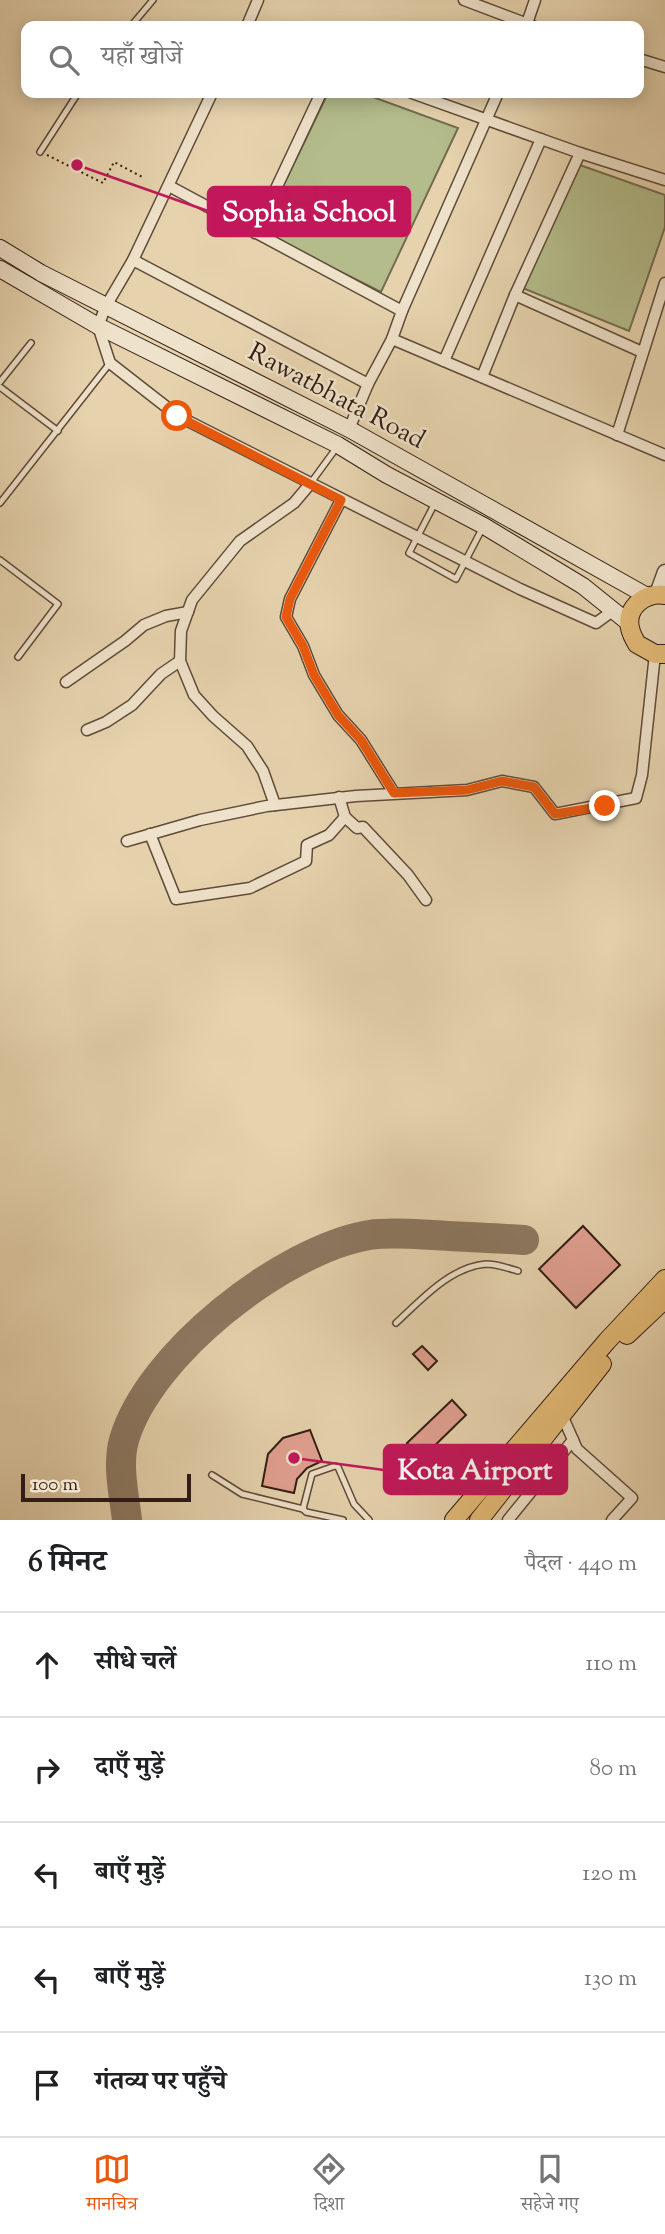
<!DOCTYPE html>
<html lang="hi">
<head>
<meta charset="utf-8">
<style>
  body { margin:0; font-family:"Sorts Mill Goudy","Noto Serif Devanagari",serif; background:#f2f2f2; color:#202124 }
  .scale { position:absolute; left:21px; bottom:18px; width:170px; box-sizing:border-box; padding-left:7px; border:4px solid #321e14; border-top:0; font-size:19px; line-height:24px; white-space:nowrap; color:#321e14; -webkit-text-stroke:5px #efe2ca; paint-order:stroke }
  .stop { position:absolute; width:21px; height:21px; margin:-16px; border:5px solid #ea580c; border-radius:50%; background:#fff }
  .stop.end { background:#ea580c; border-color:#fff; box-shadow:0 2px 7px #0008 }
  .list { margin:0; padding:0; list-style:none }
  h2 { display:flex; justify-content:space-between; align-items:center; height:91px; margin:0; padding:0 28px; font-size:30px }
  h2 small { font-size:23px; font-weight:400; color:#757577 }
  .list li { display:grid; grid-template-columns:46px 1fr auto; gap:21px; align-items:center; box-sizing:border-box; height:105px; padding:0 28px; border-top:2px solid #e0e0e0 }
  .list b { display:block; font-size:26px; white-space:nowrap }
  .list em { font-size:23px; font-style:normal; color:#757577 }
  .icon { flex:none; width:38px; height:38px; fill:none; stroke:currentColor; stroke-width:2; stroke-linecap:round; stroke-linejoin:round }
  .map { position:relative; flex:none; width:665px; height:1520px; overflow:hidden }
  .search { position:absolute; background:#fff; box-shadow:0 4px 18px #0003; left:21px; right:21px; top:21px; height:77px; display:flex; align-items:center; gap:18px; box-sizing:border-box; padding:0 24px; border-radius:14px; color:#757577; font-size:26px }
  .sheet { height:616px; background:#fff }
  nav { display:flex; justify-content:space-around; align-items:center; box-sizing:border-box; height:98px; border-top:2px solid #e0e0e0; background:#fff; font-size:19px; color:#757577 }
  nav a { display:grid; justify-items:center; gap:4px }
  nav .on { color:#ea580c }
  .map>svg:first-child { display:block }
</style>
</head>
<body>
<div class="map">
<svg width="665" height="1520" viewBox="0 0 665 1520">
  <rect width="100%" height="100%" fill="#e6d3ae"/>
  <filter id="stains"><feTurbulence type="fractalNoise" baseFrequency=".00286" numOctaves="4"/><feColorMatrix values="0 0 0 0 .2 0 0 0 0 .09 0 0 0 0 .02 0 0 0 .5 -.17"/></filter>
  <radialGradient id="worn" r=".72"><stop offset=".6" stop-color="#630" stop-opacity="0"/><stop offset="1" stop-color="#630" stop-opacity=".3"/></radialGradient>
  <g fill="#b4bc8b" stroke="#736d50" stroke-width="2">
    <polygon points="328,93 362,93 458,128 381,292 261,232"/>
    <polygon points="577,164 665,195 665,227 629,331 520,287"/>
  </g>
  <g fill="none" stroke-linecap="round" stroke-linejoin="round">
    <path stroke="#8c7861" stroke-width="30" d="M127 1520C124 1495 117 1465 124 1440 149 1354 282 1250 369 1235 390 1232 412 1234 433 1235 463 1237 493 1238 524 1240"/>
  </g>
  <g fill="#e2a192" stroke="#321e14" stroke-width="2">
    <polygon points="583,1226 620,1265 576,1308 539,1269"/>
    <polygon points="422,1346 437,1361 428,1370 413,1354"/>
    <polygon points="452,1400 466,1415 422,1458 407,1443"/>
    <polygon points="310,1430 322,1461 307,1468 297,1479 294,1493 262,1486 268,1454 283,1438"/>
  </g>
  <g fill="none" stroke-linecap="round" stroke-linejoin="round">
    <defs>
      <g id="service">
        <polyline points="131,26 153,0"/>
        <polyline points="40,152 78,93"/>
        <polyline points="0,382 31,343"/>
        <polyline points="0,387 58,431"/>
        <polyline points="310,484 337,447"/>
        <polyline points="0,503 110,363"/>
        <polyline points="435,503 409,553 456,579 483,527"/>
        <polyline points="0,560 58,604 18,657"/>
        <path d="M396 1323C421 1300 450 1267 486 1264 497 1264 508 1268 518 1271"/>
        <polyline points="212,1475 242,1494 303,1509"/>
        <polyline points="343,1520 306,1512 303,1509 312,1474 335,1466 338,1467 354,1504 369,1520"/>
      </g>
      <g id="minor">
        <polyline points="464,0 533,26"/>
        <polyline points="247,26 258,0"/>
        <polyline points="526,26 535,0"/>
        <polyline points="639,59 665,67"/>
        <polyline points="212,93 133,260 106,306 98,326 110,363 178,416 520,589 596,623 614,610"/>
        <polyline points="412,93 580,153 665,180"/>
        <polyline points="169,186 402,311"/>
        <polyline points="255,233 321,93"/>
        <polyline points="133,260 368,384"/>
        <polyline points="515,295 642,352"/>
        <polyline points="392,339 665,455"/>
        <polyline points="444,361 541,139"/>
        <polyline points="482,377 515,295 580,153"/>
        <polyline points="349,429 368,384 392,339 402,311 498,93"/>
        <polyline points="617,435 665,283"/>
        <polyline points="341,500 290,599 286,617 303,646 314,675 338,715 361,740 394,793"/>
        <polyline points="66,682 125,641 144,625 166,616 188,612"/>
        <polyline points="87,730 106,722 132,705 161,674 180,661"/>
        <polyline points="339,797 345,817 357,828 363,827 408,875 426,900"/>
        <polyline points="275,805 263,771 247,746 213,716 194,695 180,661 181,631 192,600 240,541 294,503 310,484"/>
        <polyline points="150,834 176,899 250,888 306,861 307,845 329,835 345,817"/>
        <polyline points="127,841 200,820 267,806 356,796 467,790 502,781 534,787 555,814 636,798 642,775 655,654"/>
        <polyline points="562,1415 577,1449 632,1498 612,1520"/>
        <polyline points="508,1520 573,1440"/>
      </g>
      <polyline id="tertiary" points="657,594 665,572"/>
      <g id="secondary">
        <polyline points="0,248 41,273 349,429 647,596"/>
        <polyline points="0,269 98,326 338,445 387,475 484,526 583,586 629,623"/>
      </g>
      <g id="primary">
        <path d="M665 595C646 592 625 607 630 628 631 633 634 639 637 644L655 654H665"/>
        <polyline points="627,1335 665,1299"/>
        <polyline points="454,1520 607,1341 665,1279"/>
        <polyline points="479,1520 602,1364"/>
      </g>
    </defs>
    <use href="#service" stroke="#5f4b3a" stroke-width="8"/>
    <use href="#minor" stroke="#5f4b3a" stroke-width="13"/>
    <use href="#tertiary" stroke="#5f4b3a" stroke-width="17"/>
    <use href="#secondary" stroke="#321e14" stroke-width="18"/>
    <use href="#primary" stroke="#321e14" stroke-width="20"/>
    <polyline stroke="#321e14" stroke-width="2" stroke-dasharray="2 3.5" stroke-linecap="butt" points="47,155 103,183 114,162 144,178"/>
    <use href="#service" stroke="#efe2ca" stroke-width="5"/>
    <use href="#minor" stroke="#efe2ca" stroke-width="10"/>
    <use href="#tertiary" stroke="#efe2ca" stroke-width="14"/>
    <use href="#secondary" stroke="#efe2ca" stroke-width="16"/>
    <use href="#primary" stroke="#e3ba77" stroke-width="18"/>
  </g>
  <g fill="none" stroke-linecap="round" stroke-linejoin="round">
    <polyline stroke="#ea580c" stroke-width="9" points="177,416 341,500 290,599 286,617 303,646 314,675 338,715 361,740 394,793 467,790 502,781 534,787 555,814 605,806"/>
  </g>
  <g text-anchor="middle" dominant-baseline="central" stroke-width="5" stroke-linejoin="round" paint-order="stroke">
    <g font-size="26" fill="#321e14" stroke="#efe2ca">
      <text transform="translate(336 397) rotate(28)">Rawatbhata Road</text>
    </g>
  </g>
  <path fill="none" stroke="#c2185b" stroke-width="2.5" d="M77 165L208 211M294 1458L384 1470"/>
  <g fill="#c2185b" stroke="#efe2ca" stroke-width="2.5">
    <circle cx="77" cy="165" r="7"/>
    <circle cx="294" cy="1458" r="7"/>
  </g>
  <g fill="#c2185b" stroke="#c2185b" stroke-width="2.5">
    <rect x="208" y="187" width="202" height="49" rx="7"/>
    <rect x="384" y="1445" width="183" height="49" rx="7"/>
  </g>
  <g font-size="28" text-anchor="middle" font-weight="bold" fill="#fff">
    <text x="309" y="221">Sophia School</text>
    <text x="475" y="1479">Kota Airport</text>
  </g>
  <rect width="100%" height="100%" filter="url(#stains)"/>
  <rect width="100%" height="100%" fill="url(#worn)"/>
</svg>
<div class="scale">100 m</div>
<div class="stop" style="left:177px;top:416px"></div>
<div class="stop end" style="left:605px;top:806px"></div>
<div class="search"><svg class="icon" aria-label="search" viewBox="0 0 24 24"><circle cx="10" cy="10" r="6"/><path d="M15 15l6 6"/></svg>यहाँ खोजें</div>
</div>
<section class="sheet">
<h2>6 मिनट<small>पैदल · 440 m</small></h2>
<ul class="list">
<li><svg class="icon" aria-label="ahead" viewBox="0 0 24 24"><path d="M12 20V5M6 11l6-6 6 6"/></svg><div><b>सीधे चलें</b></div><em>110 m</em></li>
<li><svg class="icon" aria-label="right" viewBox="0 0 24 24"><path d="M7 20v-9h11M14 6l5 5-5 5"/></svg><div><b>दाएँ मुड़ें</b></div><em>80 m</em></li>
<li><svg class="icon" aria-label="left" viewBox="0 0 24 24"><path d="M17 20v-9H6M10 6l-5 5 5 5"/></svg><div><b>बाएँ मुड़ें</b></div><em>120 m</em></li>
<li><svg class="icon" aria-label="left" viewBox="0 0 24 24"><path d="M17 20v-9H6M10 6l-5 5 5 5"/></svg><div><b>बाएँ मुड़ें</b></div><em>130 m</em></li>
<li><svg class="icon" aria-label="arrive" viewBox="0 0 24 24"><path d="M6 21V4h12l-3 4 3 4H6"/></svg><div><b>गंतव्य पर पहुँचे</b></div></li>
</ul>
</section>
<nav>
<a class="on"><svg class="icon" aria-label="map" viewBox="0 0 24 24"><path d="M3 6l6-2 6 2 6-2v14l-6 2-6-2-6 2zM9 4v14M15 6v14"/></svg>मानचित्र</a>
<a><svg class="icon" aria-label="directions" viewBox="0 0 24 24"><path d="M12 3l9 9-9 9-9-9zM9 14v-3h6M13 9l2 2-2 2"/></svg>दिशा</a>
<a><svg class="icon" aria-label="saved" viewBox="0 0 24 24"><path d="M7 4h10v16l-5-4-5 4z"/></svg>सहेजे गए</a>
</nav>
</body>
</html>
